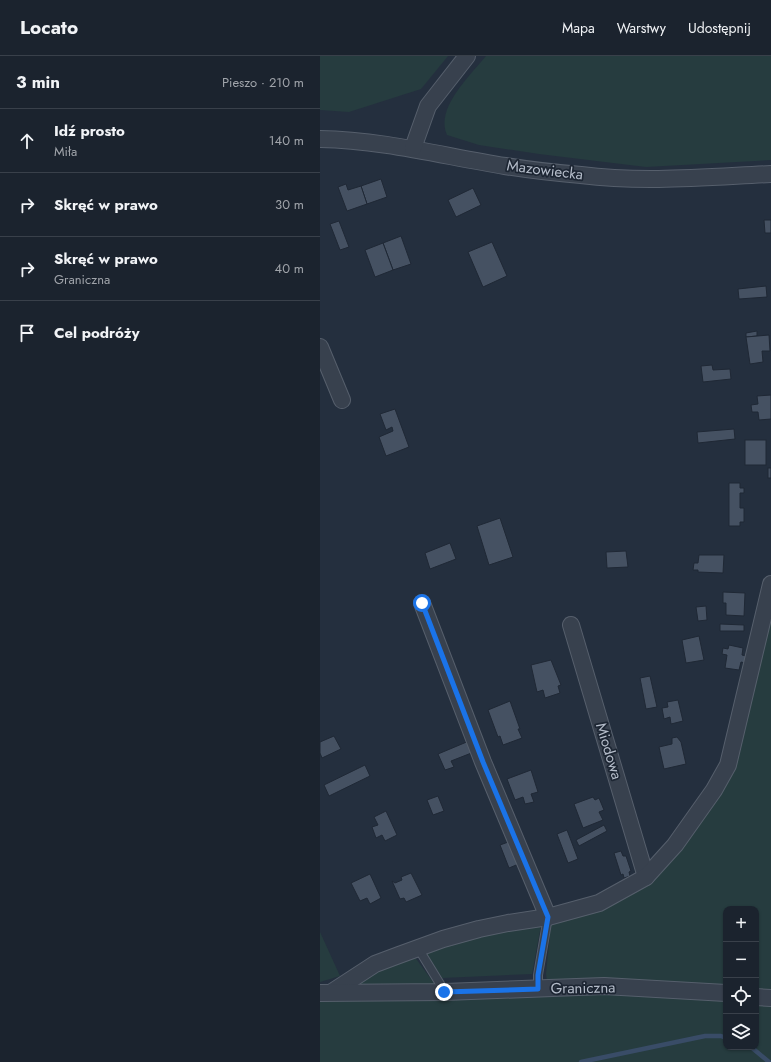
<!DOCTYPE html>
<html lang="pl">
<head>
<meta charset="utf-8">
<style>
  body { margin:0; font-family:Jost,sans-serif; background:#282f3a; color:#f1f3f6 }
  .controls { position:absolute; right:12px; bottom:12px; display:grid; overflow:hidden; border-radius:8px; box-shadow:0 1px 3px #0004 }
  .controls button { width:36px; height:36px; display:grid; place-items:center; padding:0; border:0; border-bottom:1px solid #39404a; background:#1b232e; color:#f1f3f6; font:20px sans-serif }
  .stop { position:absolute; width:12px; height:12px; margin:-9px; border:3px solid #1a73e8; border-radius:50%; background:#fff }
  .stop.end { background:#1a73e8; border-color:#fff; box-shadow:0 1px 4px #0008 }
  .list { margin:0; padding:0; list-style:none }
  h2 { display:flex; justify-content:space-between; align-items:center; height:52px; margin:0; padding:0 16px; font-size:17px }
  h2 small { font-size:13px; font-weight:400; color:#a0a4aa }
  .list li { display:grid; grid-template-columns:26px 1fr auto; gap:12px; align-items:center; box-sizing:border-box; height:64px; padding:0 16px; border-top:1px solid #39404a }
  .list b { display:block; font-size:15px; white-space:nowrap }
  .list p { margin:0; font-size:13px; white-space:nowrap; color:#a0a4aa }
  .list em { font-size:13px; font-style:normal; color:#a0a4aa }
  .icon { flex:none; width:22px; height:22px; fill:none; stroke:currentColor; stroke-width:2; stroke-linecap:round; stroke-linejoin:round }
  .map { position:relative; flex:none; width:451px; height:1006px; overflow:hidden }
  header { display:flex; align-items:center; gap:24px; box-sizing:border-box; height:56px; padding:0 20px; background:#1b232e; border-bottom:1px solid #39404a }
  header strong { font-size:19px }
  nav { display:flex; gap:22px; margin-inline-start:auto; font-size:14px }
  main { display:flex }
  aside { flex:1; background:#1b232e }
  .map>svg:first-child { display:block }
</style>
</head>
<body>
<header>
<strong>Locato</strong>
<nav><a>Mapa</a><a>Warstwy</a><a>Udostępnij</a></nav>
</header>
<main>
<aside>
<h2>3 min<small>Pieszo · 210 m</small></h2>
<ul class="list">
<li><svg class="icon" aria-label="ahead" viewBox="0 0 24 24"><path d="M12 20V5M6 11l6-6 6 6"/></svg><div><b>Idź prosto</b><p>Miła</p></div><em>140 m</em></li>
<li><svg class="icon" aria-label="right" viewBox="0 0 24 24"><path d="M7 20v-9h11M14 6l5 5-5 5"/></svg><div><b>Skręć w prawo</b></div><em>30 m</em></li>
<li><svg class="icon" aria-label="right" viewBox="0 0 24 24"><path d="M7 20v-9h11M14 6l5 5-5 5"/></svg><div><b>Skręć w prawo</b><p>Graniczna</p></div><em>40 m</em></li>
<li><svg class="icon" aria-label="arrive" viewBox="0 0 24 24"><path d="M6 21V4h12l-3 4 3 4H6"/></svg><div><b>Cel podróży</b></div></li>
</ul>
</aside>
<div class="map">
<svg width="451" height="1006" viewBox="0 0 451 1006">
  <rect width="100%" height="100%" fill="#242f3e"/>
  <g fill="#263c3f">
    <polygon points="0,0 128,0 101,33 29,56 0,54"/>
    <path d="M166 0H451V104L326 111 219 98 159 89 127 79C115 52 150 20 166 0Z"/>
    <polygon points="451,555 451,939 436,937 436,853 406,853 406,933 227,926 226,918 231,868 278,852 389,752"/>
    <polygon points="221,869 212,918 122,922 105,895 136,883"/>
    <polygon points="0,876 20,920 0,926"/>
    <polygon points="94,900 119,934 37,930 35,923"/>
    <polygon points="217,936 329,938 406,944 406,991 436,991 436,946 451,948 451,1006 0,1006 0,943"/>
  </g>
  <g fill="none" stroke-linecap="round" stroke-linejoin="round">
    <g stroke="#394c67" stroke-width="4.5">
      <polyline points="431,991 449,1006"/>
      <polyline points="261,1006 385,980 401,980 406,982"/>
    </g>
  </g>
  <g fill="#455162" stroke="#1f2835">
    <polygon points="61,123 67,141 47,148 41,130"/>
    <polygon points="26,128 28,134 41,130 47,148 27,155 18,131"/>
    <polygon points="153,132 161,149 136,161 128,144"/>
    <polygon points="444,164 451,164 451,177 445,177"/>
    <polygon points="19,165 29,191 20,194 10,168"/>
    <polygon points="81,180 91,208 73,214 63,187"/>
    <polygon points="172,186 187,220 163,231 148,196"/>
    <polygon points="63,187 73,214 55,221 45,194"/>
    <polygon points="446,230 447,241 419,243 418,233"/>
    <polygon points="437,275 437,280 426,281 426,277"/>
    <polygon points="449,279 450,295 442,295 443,306 430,308 426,281"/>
    <polygon points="392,309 393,314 410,313 411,323 383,326 381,310"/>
    <polygon points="451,339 451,363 439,364 438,356 432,356 431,349 438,348 437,340"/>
    <polygon points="75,353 89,391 66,400 59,381 73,375 72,371 66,374 60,358"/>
    <polygon points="414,373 415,383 378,387 377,376"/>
    <rect x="425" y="384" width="21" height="25"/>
    <rect x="448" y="412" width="3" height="10"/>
    <polygon points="409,427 420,427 420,432 424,432 424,437 420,437 420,452 424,452 424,466 420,466 420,470 409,470"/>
    <polygon points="180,462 193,501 169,509 157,470"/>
    <polygon points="130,487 136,503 110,513 105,497"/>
    <polygon points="306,495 308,511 287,512 286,496"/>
    <polygon points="379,499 404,499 403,517 378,516 378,514 373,514 374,507 378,507"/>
    <polygon points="403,536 425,537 424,560 406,559 406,547 403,547"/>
    <polygon points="386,550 387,564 378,565 376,551"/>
    <polygon points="400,568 424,569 424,575 400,575"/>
    <polygon points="379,580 384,604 366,607 362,584"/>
    <polygon points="409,589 423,592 422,599 426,600 425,607 421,606 419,614 405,612 407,599 402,598 403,592 408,593"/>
    <polygon points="231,604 241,629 238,630 240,637 225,642 223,634 217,636 211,609"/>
    <polygon points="330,620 337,651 326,653 320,622"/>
    <polygon points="358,644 363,665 351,668 350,661 344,663 342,652 348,651 347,646"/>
    <polygon points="190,645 200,673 198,673 202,682 183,689 180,680 178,681 168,654"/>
    <polygon points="14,680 21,693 2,702 0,697 0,686"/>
    <polygon points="357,681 361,686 366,708 344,713 339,691 352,688 352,682"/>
    <polygon points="149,685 154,696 131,705 134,711 125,714 118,698"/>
    <polygon points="45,709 50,720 9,740 4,729"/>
    <polygon points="211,714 218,736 211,738 214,746 205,748 203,741 195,744 187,723"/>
    <polygon points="118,740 124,755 113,759 107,744"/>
    <polygon points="273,741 275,744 279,742 284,754 279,756 283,764 263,772 254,748"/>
    <polygon points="66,755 77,779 65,785 62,779 56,782 52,771 58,769 54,761"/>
    <polygon points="284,769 287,775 259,790 256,784"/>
    <polygon points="247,774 258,803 248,807 237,778"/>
    <polygon points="191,785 201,807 189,812 180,789"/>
    <polygon points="301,795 303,800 306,800 311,815 309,816 310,820 304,822 303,818 301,819 294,797"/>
    <polygon points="91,817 102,839 86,846 84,842 80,843 72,825 75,827 82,824 81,821"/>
    <polygon points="50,818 61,842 50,848 47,842 40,845 31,827"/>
  </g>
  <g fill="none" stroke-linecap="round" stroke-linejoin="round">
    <defs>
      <g id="lane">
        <polyline points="98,892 125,936"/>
        <polyline points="218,933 218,919 228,861"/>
      </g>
      <g id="street">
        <path d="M0 83C63 84 123 100 185 110 210 114 236 117 261 119 324 127 387 121 451 118"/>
        <polyline points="93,92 108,50 147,0"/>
        <polyline points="0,291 22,344"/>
        <polyline points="102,547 163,706 228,861"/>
        <polyline points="251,569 326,821"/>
        <polyline points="12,936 55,908 79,899 123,883 159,873 188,867 228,861 279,847 326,821 355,789 394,734 408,709 451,528"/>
        <polyline points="0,937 125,936 284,930 406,937"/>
        <polyline points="436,941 451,942"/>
      </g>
    </defs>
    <use href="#lane" stroke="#565f6c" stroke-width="10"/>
    <use href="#street" stroke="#565f6c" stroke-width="18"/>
    <use href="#lane" stroke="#38414e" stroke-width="8"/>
    <use href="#street" stroke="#38414e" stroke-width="16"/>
  </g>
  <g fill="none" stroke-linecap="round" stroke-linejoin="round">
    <polyline stroke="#1a73e8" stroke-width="5" points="102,547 163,706 228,861 218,919 218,933 124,936"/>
  </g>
  <g text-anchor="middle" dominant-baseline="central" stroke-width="3.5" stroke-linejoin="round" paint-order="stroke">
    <g font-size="15" fill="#b4bcc9" stroke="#1d2633">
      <text transform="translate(225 114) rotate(7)">Mazowiecka</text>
      <text transform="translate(289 695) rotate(73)">Miodowa</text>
      <text transform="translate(263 932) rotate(-1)">Graniczna</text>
    </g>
  </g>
</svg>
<div class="controls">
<button>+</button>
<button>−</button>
<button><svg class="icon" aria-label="locate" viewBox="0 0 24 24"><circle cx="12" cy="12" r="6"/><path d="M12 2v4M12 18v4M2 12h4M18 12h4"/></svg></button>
<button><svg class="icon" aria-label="layers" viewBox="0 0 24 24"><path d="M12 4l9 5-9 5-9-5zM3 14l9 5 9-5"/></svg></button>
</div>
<div class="stop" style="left:102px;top:547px"></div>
<div class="stop end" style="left:124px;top:936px"></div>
</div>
</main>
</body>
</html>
